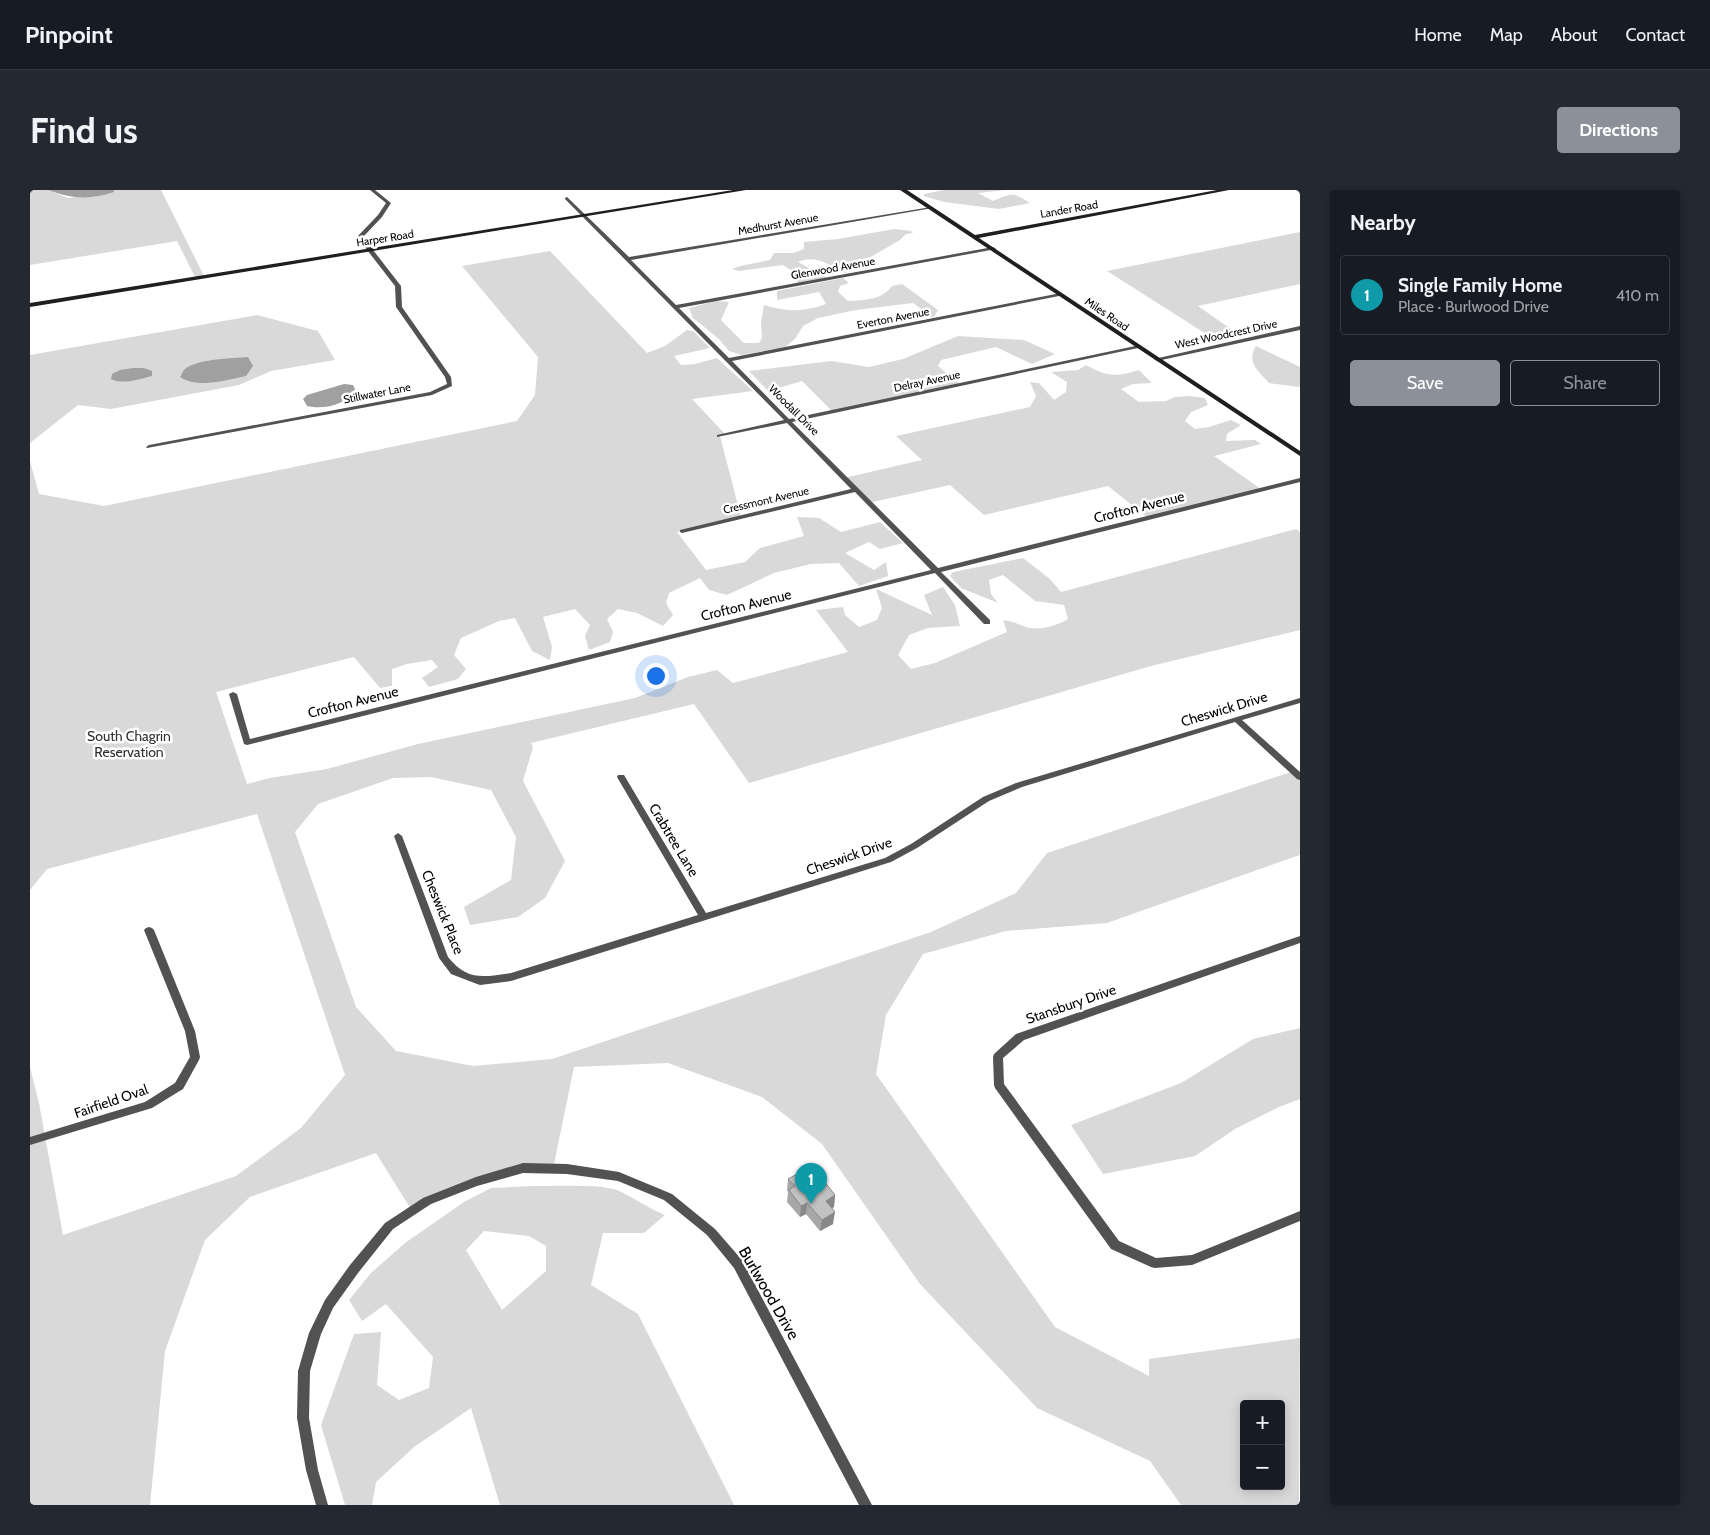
<!DOCTYPE html>
<html lang="en">
<head>
<meta charset="utf-8">
<style>
  body { margin:0; font-family:Cabin,sans-serif; background:#242831; color:#f1f3f6 }
  .controls { position:absolute; right:15px; bottom:15px; display:grid; overflow:hidden; border-radius:5px; box-shadow:0 2px 12px #0003 }
  .controls button { width:45px; height:45px; display:grid; place-items:center; padding:0; border:0; border-bottom:1px solid #363941; background:#171b24; color:#f1f3f6; font:25px sans-serif }
  .you { position:absolute; left:625px; top:485px; width:18px; height:18px; margin:-12px; border:4px solid #fff; border-radius:50%; background:#1a73e8; box-shadow:0 0 0 8px #1a73e833 }
  .badge { display:grid; place-items:center; width:32px; height:32px; border-radius:50%; background:#8c9099; color:#fff; font-size:16px; font-weight:700 }
  .pin { position:absolute; translate:-50% -41px; filter:drop-shadow(0 1px 2px #0008) }
  .pin::after { content:''; position:absolute; top:26px; width:18px; height:15px; background:inherit; clip-path:polygon(0 0,100% 0,50% 100%) }
  .list { margin:0; padding:0; list-style:none }
  h2 { display:flex; justify-content:space-between; align-items:center; height:65px; margin:0; padding:0 20px; font-size:21px }
  h2 small { font-size:16px; font-weight:400; color:#9ea1a6 }
  .list li { display:grid; grid-template-columns:32px 1fr auto; gap:15px; align-items:center; box-sizing:border-box; height:80px; margin:0 10px 10px; padding:0 10px; border:1px solid #363941; border-radius:5px }
  .list b { display:block; font-size:19px; white-space:nowrap }
  .list p { margin:0; font-size:16px; white-space:nowrap; color:#9ea1a6 }
  .list em { font-size:16px; font-style:normal; color:#9ea1a6 }
  .actions { display:flex; gap:10px; padding:15px 20px }
  .actions a { flex:1; padding:11px 0; border:1px solid #8c9099; border-radius:5px; text-align:center; font-size:18px; color:#8c9099 }
  .actions .main { background:#8c9099; color:#fff }
  .map { position:relative; flex:none; width:1270px; height:1315px; overflow:hidden; border-radius:5px }
  header { display:flex; align-items:center; gap:30px; box-sizing:border-box; height:70px; padding:0 25px; background:#171b24; border-bottom:1px solid #363941 }
  header strong { font-size:24px }
  nav { display:flex; gap:28px; margin-inline-start:auto; font-size:18px }
  .intro { display:flex; align-items:center; justify-content:space-between; box-sizing:border-box; height:120px; padding:0 30px }
  h1 { margin:0; font-size:35px }
  .button { padding:12px 22px; border-radius:5px; background:#8c9099; color:#fff; font-size:18px; font-weight:700 }
  main { display:flex; gap:30px; padding:0 30px }
  aside { flex:1; background:#171b24; border-radius:5px; box-shadow:0 2px 12px #0003 }
  .map>svg:first-child { display:block }
</style>
</head>
<body>
<header>
<strong>Pinpoint</strong>
<nav><a>Home</a><a>Map</a><a>About</a><a>Contact</a></nav>
</header>
<div class="intro"><h1>Find us</h1><a class="button">Directions</a></div>
<main>
<div class="map">
<svg width="1270" height="1315" viewBox="0 0 1270 1315">
  <rect width="100%" height="100%" fill="#fff"/>
  <g fill="#d9d9d9" fill-rule="evenodd">
    <polygon points="0,0 18,0 38,8 83,2 84,0 131,0 174,86 165,87 147,51 0,75"/>
    <path d="M914 0H977L948 3 963 11C982 4 982 1 1000 13L969 19 914 12 894 6V4Z"/>
    <path d="M864 39 881 41 883 43 876 44 870 50 832 72 823 80 815 83C799 75 786 64 768 72L797 88 770 94 766 91 762 81 753 75 709 81 702 79 710 76 740 70 744 63H763L774 59V52L808 49Z"/>
    <polygon points="1270,42 1270,94 1168,116 1211,146 1206,148 1181,147 1077,81"/>
    <path d="M520 61 617 163 635 156 657 140 663 141 680 158 644 166 651 175 665 174 687 168 723 201 662 209 695 244 690 246 711 327 647 342 676 380 715 372 730 358 774 346 767 327 789 328 811 342 850 332 873 353 850 359 839 352 815 363 844 380 856 372 858 386 829 396 809 373 781 374 744 383 697 405 679 400 670 388 639 403 636 413 643 425 633 436 607 423 588 419 577 429 583 442 580 452 559 460 555 446 560 435 545 419 513 427 522 457 520 470 502 461 485 428 469 431 431 448 424 465 436 479 428 489 399 497 392 488 408 477 402 470 377 474 362 479V496L350 498 324 467 186 502 217 594 240 588 297 579 388 554 605 508 658 487 687 480 703 493 818 462 786 420 813 417 815 425 829 437 847 430 852 418 846 399 902 425 894 405 913 397 925 415 930 436 898 438 879 445 868 465 881 479 905 473 977 442 973 430C982 431 988 434 996 437 1010 441 1026 436 1038 429L1034 415 1005 411 973 385 959 390 961 404 968 413 931 398 920 386 923 382 993 368 1020 389 1031 402 1266 339 1270 342V440L1121 476 719 593 664 514 501 553 503 557 493 591 535 671 515 708 488 727 440 735 434 717 481 690 486 647 461 600 401 587 363 588 288 614 265 642 326 817 366 861 443 876 522 869 901 742 986 703 1017 663 1264 581 1270 587V665L1077 733 976 741 893 764 856 825 846 884 1025 1137 1119 1186V1169L1270 1148 1269 1315H1151L1120 1271 1007 1218 890 1094 792 954 732 907 638 873 544 877 523 979 493 978 446 992 382 1021 346 963 220 1007 175 1050 135 1161 120 1315H0V877L9 913 33 1045 206 986 271 938 315 885 227 624 17 679 0 700V271L9 304 74 316 487 231 505 205 508 167 432 76ZM1214 1214H1251V1296H1214Z"/>
    <path d="M813 88 819 93 810 96 808 102 818 111C835 110 852 110 862 96L872 94 908 120 903 128 883 113 826 120 788 128 773 136 765 149 755 157 712 165 699 161 689 149 663 128 659 118 686 111 699 112 691 130 714 153H729L732 148 731 132 734 115C755 122 775 122 796 114L789 102 747 110V101Z"/>
    <polygon points="227,125 288,141 305,170 241,181 209,195 81,219 48,215 0,253 0,165"/>
    <polygon points="928,146 994,150 1025,164 1002,174 966,157 911,170 908,176 930,194 802,221 772,191 738,201 719,181 801,171 839,177 873,169"/>
    <path d="M1226 156 1270 177V197L1239 193C1228 180 1216 173 1226 156Z"/>
    <path d="M1056 175C1077 187 1086 187 1109 180L1122 193 1103 194 1091 199 1109 212 1136 211 1145 207 1158 206 1175 208 1178 215 1161 222 1155 231 1165 239 1179 237 1201 230 1211 235 1197 244 1196 251 1225 250 1231 254 1184 266 1231 299 1118 328 1078 296 954 325 920 295 838 313 814 288 892 270 866 246 1000 217 1006 206 1000 192 1009 193 1024 210 1036 202 1037 192 1021 182 1048 180Z"/>
    <polygon points="1270,838 1270,909 1249,917 1205,939 1165,966 1073,984 1041,935 1151,893 1223,849"/>
    <path d="M506 996C525 996 571 994 587 1000 603 1007 618 1018 635 1025L614 1043H573L561 1095 608 1124 704 1315H470L441 1218 384 1257 346 1292 342 1315H315L291 1235 324 1144 351 1142 347 1195 369 1210 399 1198 403 1167 356 1114 332 1131 319 1110 341 1083 375 1053 434 1012 461 998ZM454 1041 499 1046 516 1056V1081L472 1120 436 1060Z"/>
  </g>
  <g fill="#a0a0a0">
    <path d="M18 0H84V2C59 10 42 9 18 0Z"/>
    <path d="M218 167 223 176 216 186C196 190 168 199 150 187 152 185 152 182 154 180 165 169 203 168 218 167Z"/>
    <path d="M103 178H114L122 181V186C110 189 94 195 81 189L82 184 90 180Z"/>
    <path d="M314 194 323 195 325 199C317 215 294 220 277 216L273 209 277 205Z"/>
  </g>
  <g fill="none" stroke-linecap="round" stroke-linejoin="round">
    <g fill="#525252" fill-rule="evenodd">
      <polygon points="340,0 345,0 361,13 352,27 333,47 371,96 372,117 421,187 422,196 402,205 117,258 116,257 119,255 400,202 417,194 415,187 366,117 365,96 327,47 348,25 356,13"/>
      <polygon points="537,7 599,67 901,17 903,18 601,70 646,115 963,57 966,59 649,118 699,168 1031,103 1034,105 702,171 759,229 1110,155 1111,156 1108,158 762,232 908,378 1270,288 1270,292 911,382 960,430 960,434 954,434 905,383 217,555 214,554 199,504 203,502 207,504 220,549 901,380 825,302 652,343 650,342 650,340 821,299 757,233 687,247 687,245 754,230 535,9 535,8"/>
      <polygon points="1270,136 1270,140 1127,171 1124,169"/>
      <path d="M1270 508V513L1212 530 1270 582V590L1267 589 1205 532 992 597 959 611 887 658 861 672 481 791 450 795 447 794 421 784 409 768 364 646 368 643 372 646 418 767C437 791 453 787 481 783L668 725 587 587 588 585H594L676 723 855 668 881 654 953 607 986 593Z"/>
      <polygon points="119,737 122,738 124,740 165,841 170,867 169,870 153,899 122,918 0,955 0,947 115,912 145,893 160,867 155,841 114,740 116,738"/>
      <polygon points="1270,746 1270,753 994,850 973,868 974,894 1089,1051 1126,1068 1162,1065 1270,1021 1270,1031 1162,1075 1125,1078 1121,1077 1081,1059 965,898 964,895 963,867 964,864 986,844"/>
      <polygon points="493,973 537,974 589,982 642,1004 685,1039 712,1070 842,1315 829,1315 704,1078 677,1045 634,1010 588,991 537,984 493,983 447,996 401,1014 363,1039 328,1083 303,1118 291,1144 280,1181 279,1228 288,1280 298,1315 286,1315 276,1280 267,1228 268,1181 279,1143 295,1110 320,1075 355,1033 393,1008 446,987"/>
    </g>
    <g fill="#1f1f1f" fill-rule="evenodd">
      <polygon points="703,0 716,0 0,117 0,113"/>
      <polygon points="870,0 877,0 945,45 1187,0 1199,0 949,48 1270,261 1270,266"/>
    </g>
  </g>
  <polygon fill="#a7a7a7" points="758,989 805,1005 804,1017 802,1018 803,1034 790,1041 776,1024 770,1027 757,1012 758,1002 757,1000"/>
  <g fill="#888">
    <polygon points="805,1005 804,1017 795,1022 796,1011"/>
    <polygon points="777,1013 776,1024 770,1027 771,1016"/>
    <polygon points="805,1022 803,1034 790,1041 792,1030"/>
  </g>
  <polygon fill="#c2c2c2" stroke="#888" points="782,976 805,1005 796,1011 805,1022 792,1030 777,1013 771,1016 759,1000 765,996 758,989"/>
  <g text-anchor="middle" dominant-baseline="central" stroke-width="5" stroke-linejoin="round" paint-order="stroke">
    <g font-size="11" fill="#000" stroke="#fff">
      <text transform="translate(1039 19) rotate(-10)">Lander Road</text>
      <text transform="translate(748 34) rotate(-10)">Medhurst Avenue</text>
      <text transform="translate(355 48) rotate(-9)">Harper Road</text>
      <text transform="translate(803 78) rotate(-10)">Glenwood Avenue</text>
      <text transform="translate(1077 124) rotate(34)">Miles Road</text>
      <text transform="translate(863 128) rotate(-11)">Everton Avenue</text>
      <text transform="translate(1196 144) rotate(-12)">West Woodcrest Drive</text>
      <text transform="translate(897 191) rotate(-12)">Delray Avenue</text>
      <text transform="translate(347 203) rotate(-11)">Stillwater Lane</text>
      <text transform="translate(764 220) rotate(45)">Woodall Drive</text>
      <text transform="translate(736 310) rotate(-13)">Cressmont Avenue</text>
    </g>
    <g font-size="14" fill="#000" stroke="#fff">
      <text transform="translate(1109 317) rotate(-14)">Crofton Avenue</text>
      <text transform="translate(716 415) rotate(-14)">Crofton Avenue</text>
      <text transform="translate(323 512) rotate(-14)">Crofton Avenue</text>
      <text transform="translate(1194 519) rotate(-17)">Cheswick Drive</text>
      <text transform="translate(644 650) rotate(59)">Crabtree Lane</text>
      <text transform="translate(819 666) rotate(-19)">Cheswick Drive</text>
      <text transform="translate(413 722) rotate(68)">Cheswick Place</text>
      <text transform="translate(1041 814) rotate(-19)">Stansbury Drive</text>
      <text transform="translate(81 911) rotate(-19)">Fairfield Oval</text>
    </g>
    <g font-size="14" fill="#303030" stroke="#fff">
      <text x="99" y="546">South Chagrin<tspan x="99" dy="16">Reservation</tspan></text>
    </g>
    <g font-size="16" fill="#000" stroke="#fff">
      <text transform="translate(739 1103) rotate(60)">Burlwood Drive</text>
    </g>
  </g>
</svg>
<div class="controls">
<button>+</button>
<button>−</button>
</div>
<div class="you"></div>
<div class="pin badge" style="left:781px;top:1014px;background:#0f9aa8">1</div>
</div>
<aside>
<h2>Nearby<small></small></h2>
<ul class="list">
<li><span class="badge" style="background:#0f9aa8">1</span><div><b>Single Family Home</b><p>Place · Burlwood Drive</p></div><em>410 m</em></li>
</ul>
<div class="actions"><a class="main">Save</a><a>Share</a></div>
</aside>
</main>
</body>
</html>
